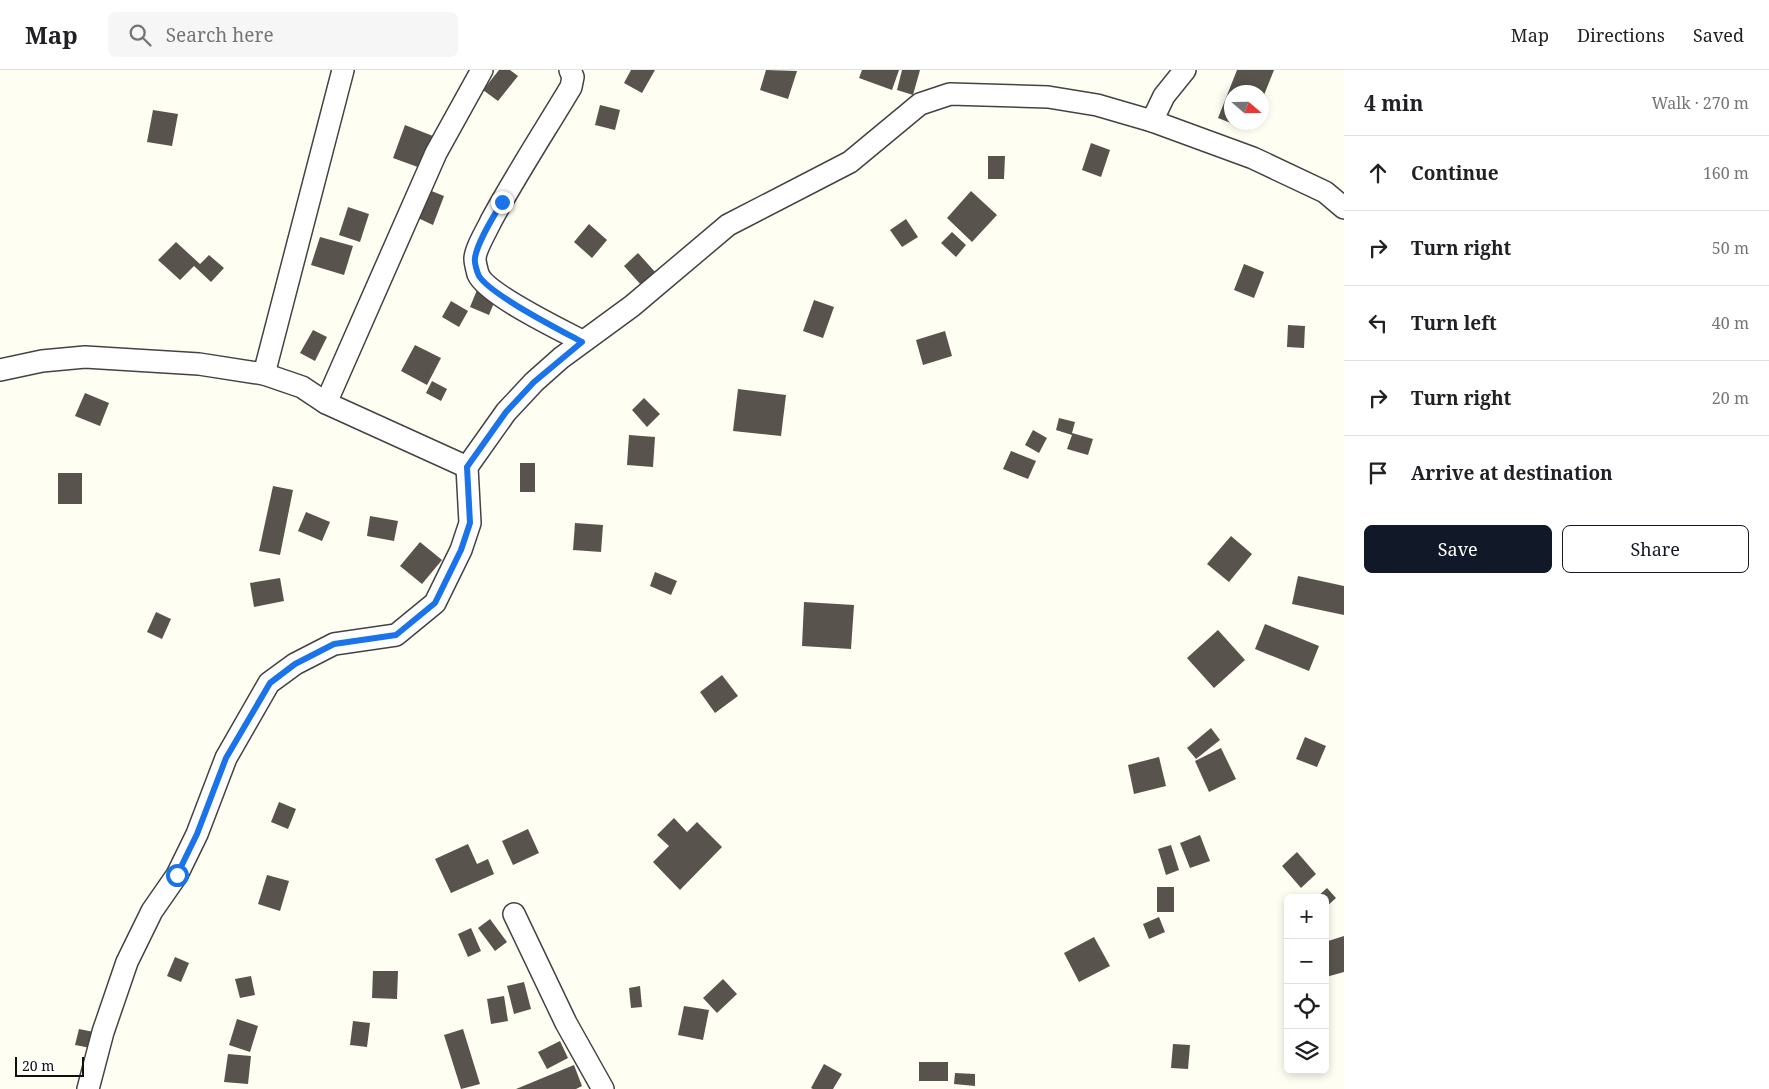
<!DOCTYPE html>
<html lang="en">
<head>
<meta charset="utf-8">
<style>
  body { margin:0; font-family:"Noto Serif",serif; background:#f6f6f6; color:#202124 }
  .controls { position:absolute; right:15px; bottom:15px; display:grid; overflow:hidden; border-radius:8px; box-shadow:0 2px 8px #0003 }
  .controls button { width:45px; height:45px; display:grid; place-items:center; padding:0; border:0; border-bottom:1px solid #e0e0e0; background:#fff; color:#202124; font:25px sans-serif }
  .compass { position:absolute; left:1224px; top:15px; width:45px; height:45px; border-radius:50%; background:#fff; box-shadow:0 2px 8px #0003; rotate:110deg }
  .scale { position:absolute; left:15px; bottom:12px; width:69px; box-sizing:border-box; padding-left:5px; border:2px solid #101010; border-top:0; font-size:14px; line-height:18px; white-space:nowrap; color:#101010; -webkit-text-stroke:4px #fff; paint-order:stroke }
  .stop { position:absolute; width:15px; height:15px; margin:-11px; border:4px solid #1a73e8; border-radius:50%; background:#fff }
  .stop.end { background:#1a73e8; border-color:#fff; box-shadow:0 1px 5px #0008 }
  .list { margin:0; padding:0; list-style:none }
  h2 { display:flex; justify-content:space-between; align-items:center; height:65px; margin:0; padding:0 20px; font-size:21px }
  h2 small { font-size:16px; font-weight:400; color:#757577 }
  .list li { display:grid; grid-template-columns:32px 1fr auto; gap:15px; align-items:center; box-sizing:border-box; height:75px; padding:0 20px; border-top:1px solid #e0e0e0 }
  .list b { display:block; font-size:19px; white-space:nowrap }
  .list em { font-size:16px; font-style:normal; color:#757577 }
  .actions { display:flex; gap:10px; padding:15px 20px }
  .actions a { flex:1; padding:11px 0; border:1px solid #111827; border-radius:8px; text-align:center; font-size:18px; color:#111827 }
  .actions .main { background:#111827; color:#fff }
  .icon { flex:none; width:28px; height:28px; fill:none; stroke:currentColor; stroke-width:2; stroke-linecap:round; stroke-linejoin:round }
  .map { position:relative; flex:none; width:1344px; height:1019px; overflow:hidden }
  header { display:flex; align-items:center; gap:30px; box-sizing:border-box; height:70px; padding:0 25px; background:#fff; border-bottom:1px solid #e0e0e0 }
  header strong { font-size:24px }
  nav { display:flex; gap:28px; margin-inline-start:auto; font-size:18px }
  .search { width:350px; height:45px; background:#f6f6f6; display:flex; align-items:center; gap:12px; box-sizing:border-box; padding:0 18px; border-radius:8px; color:#757577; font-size:19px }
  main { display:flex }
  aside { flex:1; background:#fff }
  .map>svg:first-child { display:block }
</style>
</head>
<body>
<header>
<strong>Map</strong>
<div class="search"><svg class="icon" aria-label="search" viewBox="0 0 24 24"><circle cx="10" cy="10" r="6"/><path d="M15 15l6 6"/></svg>Search here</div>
<nav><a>Map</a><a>Directions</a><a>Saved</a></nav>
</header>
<main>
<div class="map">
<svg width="1344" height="1019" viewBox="0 0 1344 1019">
  <rect width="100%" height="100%" fill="#fefef3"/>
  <g fill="#58544d">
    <polygon points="499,0 510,0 518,6 498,31 483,20"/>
    <polygon points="631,0 655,0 642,23 624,13"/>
    <polygon points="766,0 797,1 788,29 760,20"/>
    <polygon points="862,0 899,0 892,20 859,8"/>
    <polygon points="902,0 920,0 913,25 897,20"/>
    <polygon points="1237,0 1274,0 1262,30 1262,22 1232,22 1232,52 1252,52 1249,60 1218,48"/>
    <polygon points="600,35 620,40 615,60 595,55"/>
    <polygon points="153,40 178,44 172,76 147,72"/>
    <polygon points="405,55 438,68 426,100 393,88"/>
    <polygon points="1091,73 1110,80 1101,107 1082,100"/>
    <polygon points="988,86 1005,86 1004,109 988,109"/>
    <polygon points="429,120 444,126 433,155 418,148"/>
    <polygon points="971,121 997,145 972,172 947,148"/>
    <polygon points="348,137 369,144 360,172 339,165"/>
    <polygon points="906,149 918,167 902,177 890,160"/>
    <polygon points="589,154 607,170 592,188 574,172"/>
    <polygon points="952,162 966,175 956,187 941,173"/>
    <polygon points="320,167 353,176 344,205 311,195"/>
    <polygon points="176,172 200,194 209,185 224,198 211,212 194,196 180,210 158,190"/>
    <polygon points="638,183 656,203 642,216 624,196"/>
    <polygon points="1244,194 1264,202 1254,228 1234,220"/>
    <polygon points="477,220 496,228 489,245 470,237"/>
    <polygon points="814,230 834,237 823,268 803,261"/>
    <polygon points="451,231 468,241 459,257 442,247"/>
    <polygon points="1288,255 1305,256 1304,278 1287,277"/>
    <polygon points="313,260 327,267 315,291 300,283"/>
    <polygon points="945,261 952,286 923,295 916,270"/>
    <polygon points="415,275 441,288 427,315 401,301"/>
    <polygon points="432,311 447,319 441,331 426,323"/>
    <polygon points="738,319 786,325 781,366 733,361"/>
    <polygon points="85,323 109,333 100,356 75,346"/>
    <polygon points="644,328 660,344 647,357 632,340"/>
    <polygon points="1059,348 1075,352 1072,363 1093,369 1088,385 1067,379 1072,365 1056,360"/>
    <polygon points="1033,360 1047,368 1039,383 1025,375"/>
    <polygon points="629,365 655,367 653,397 627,395"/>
    <polygon points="1011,381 1036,391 1028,409 1003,399"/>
    <rect x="520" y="393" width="15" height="29"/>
    <rect x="58" y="403" width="24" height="31"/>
    <polygon points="273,416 293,420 280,485 259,481"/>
    <polygon points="306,442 330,452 322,471 298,461"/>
    <polygon points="370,446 398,451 394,471 367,466"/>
    <polygon points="575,453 603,455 601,482 573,480"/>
    <polygon points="1231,466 1252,484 1229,512 1207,494"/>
    <polygon points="420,472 442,490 422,514 400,496"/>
    <polygon points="655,502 677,511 671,525 650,516"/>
    <polygon points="1298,506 1344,516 1344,545 1292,534"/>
    <polygon points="280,508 284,531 254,537 250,513"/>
    <polygon points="804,532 854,535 851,579 802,576"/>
    <polygon points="156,542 171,549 162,569 147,562"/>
    <polygon points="1265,554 1319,576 1309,601 1255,579"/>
    <polygon points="1218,560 1245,590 1214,618 1187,588"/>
    <polygon points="722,605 738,626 715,643 700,622"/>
    <polygon points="1211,658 1220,670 1196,689 1187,678"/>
    <polygon points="1305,667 1326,676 1317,697 1296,689"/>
    <polygon points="1221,678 1236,709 1209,722 1195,691"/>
    <polygon points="1159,687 1166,716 1134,724 1128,695"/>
    <polygon points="279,732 296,739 288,759 271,752"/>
    <polygon points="674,748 687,762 697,752 722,777 680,820 653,792 669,776 657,765"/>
    <polygon points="528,759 539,783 513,795 502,771"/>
    <polygon points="1200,765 1210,791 1190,798 1180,773"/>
    <polygon points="468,774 477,794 488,789 494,804 451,823 435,789"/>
    <polygon points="1171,775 1179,800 1166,805 1158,779"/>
    <polygon points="1297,782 1316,804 1301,818 1282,796"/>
    <polygon points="267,805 289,811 280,841 258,834"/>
    <rect x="1157" y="817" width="17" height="25"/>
    <polygon points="1327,818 1336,828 1325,838 1325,828 1316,828"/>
    <polygon points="1159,847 1165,862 1149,869 1143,854"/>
    <polygon points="490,849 507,872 495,881 478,858"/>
    <polygon points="471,858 481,881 468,887 458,864"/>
    <polygon points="1344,866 1344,902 1326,907 1325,872"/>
    <polygon points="1094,867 1110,896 1079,912 1064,883"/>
    <polygon points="175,887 189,893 181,912 167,906"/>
    <polygon points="373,901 398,901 397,929 372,928"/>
    <polygon points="251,906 255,925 240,928 235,909"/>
    <polygon points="723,909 737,924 717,943 703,928"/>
    <polygon points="524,912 531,939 514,944 507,916"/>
    <polygon points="640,916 642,937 631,938 629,918"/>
    <polygon points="504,926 508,951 491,954 487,929"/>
    <polygon points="684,936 709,940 703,970 678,965"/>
    <polygon points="237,949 258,956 250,982 229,975"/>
    <polygon points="353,951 370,953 367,977 350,975"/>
    <polygon points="79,959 99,963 96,979 75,975"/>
    <polygon points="463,959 480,1014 461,1019 444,965"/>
    <polygon points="560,971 568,988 547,999 538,982"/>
    <polygon points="1173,974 1190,975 1188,999 1171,998"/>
    <polygon points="228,984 251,986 248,1014 224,1012"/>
    <rect x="919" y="992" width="29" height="19"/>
    <polygon points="824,994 842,1004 833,1019 813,1019 811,1018"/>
    <polygon points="574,995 582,1016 576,1019 516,1019"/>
    <polygon points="955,1003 975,1004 975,1016 954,1014"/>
  </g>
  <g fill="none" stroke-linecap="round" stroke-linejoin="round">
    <defs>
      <g id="street">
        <path d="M570 0 573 7 571 17C544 62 516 105 491 151 487 160 475 179 475 189 475 193 477 200 478 204 486 224 561 260 582 271"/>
        <polyline points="1152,51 1164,26 1185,0"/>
        <polyline points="0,300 42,291 85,287 199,294 264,304 302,317 326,333 467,397"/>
        <polyline points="264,304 343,0"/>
        <polyline points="326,333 436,83 482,0"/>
        <polyline points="514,844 566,953 603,1019"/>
        <polyline points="88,1019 103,962 127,892 152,841 177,805 197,764 226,688 269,613 295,594 334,574 396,565 435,533 461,480 470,453 467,397 506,342 534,312 561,288 632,236 728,155 850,92 920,34 950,24 1048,27 1097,35 1152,51 1253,88 1325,122 1344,138"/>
      </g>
    </defs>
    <use href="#street" stroke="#434343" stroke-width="24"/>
    <use href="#street" stroke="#fff" stroke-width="21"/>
  </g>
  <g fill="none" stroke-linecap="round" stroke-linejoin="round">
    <path stroke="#1a73e8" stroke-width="6" d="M177 805 197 764 226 688 270 613 295 594 334 574 396 565 435 533 461 480 470 453 467 397 506 342 534 312 582 272C560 260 491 225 479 206 477 202 474 192 475 188 477 172 494 146 502 132"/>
  </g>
</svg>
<div class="controls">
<button>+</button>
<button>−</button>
<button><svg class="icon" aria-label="locate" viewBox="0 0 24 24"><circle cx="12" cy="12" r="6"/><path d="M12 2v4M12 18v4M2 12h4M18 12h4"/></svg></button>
<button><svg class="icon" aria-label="layers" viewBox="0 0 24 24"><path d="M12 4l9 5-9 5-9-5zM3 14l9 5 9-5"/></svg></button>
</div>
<svg class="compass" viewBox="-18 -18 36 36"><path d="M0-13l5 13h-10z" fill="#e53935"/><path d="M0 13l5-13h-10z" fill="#757577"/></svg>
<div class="scale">20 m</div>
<div class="stop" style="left:177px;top:805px"></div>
<div class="stop end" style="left:502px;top:132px"></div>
</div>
<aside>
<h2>4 min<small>Walk · 270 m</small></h2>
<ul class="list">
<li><svg class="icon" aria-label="ahead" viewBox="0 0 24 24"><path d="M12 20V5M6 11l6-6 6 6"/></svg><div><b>Continue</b></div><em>160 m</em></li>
<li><svg class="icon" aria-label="right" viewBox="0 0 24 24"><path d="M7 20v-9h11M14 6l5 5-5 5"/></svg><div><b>Turn right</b></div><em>50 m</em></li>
<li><svg class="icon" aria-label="left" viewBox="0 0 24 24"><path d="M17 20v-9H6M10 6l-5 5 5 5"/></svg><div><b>Turn left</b></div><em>40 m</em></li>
<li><svg class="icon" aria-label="right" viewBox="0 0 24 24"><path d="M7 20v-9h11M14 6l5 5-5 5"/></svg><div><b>Turn right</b></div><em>20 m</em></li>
<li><svg class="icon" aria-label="arrive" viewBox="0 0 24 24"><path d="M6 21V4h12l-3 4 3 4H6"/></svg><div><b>Arrive at destination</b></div></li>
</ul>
<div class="actions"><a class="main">Save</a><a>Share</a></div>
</aside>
</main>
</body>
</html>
